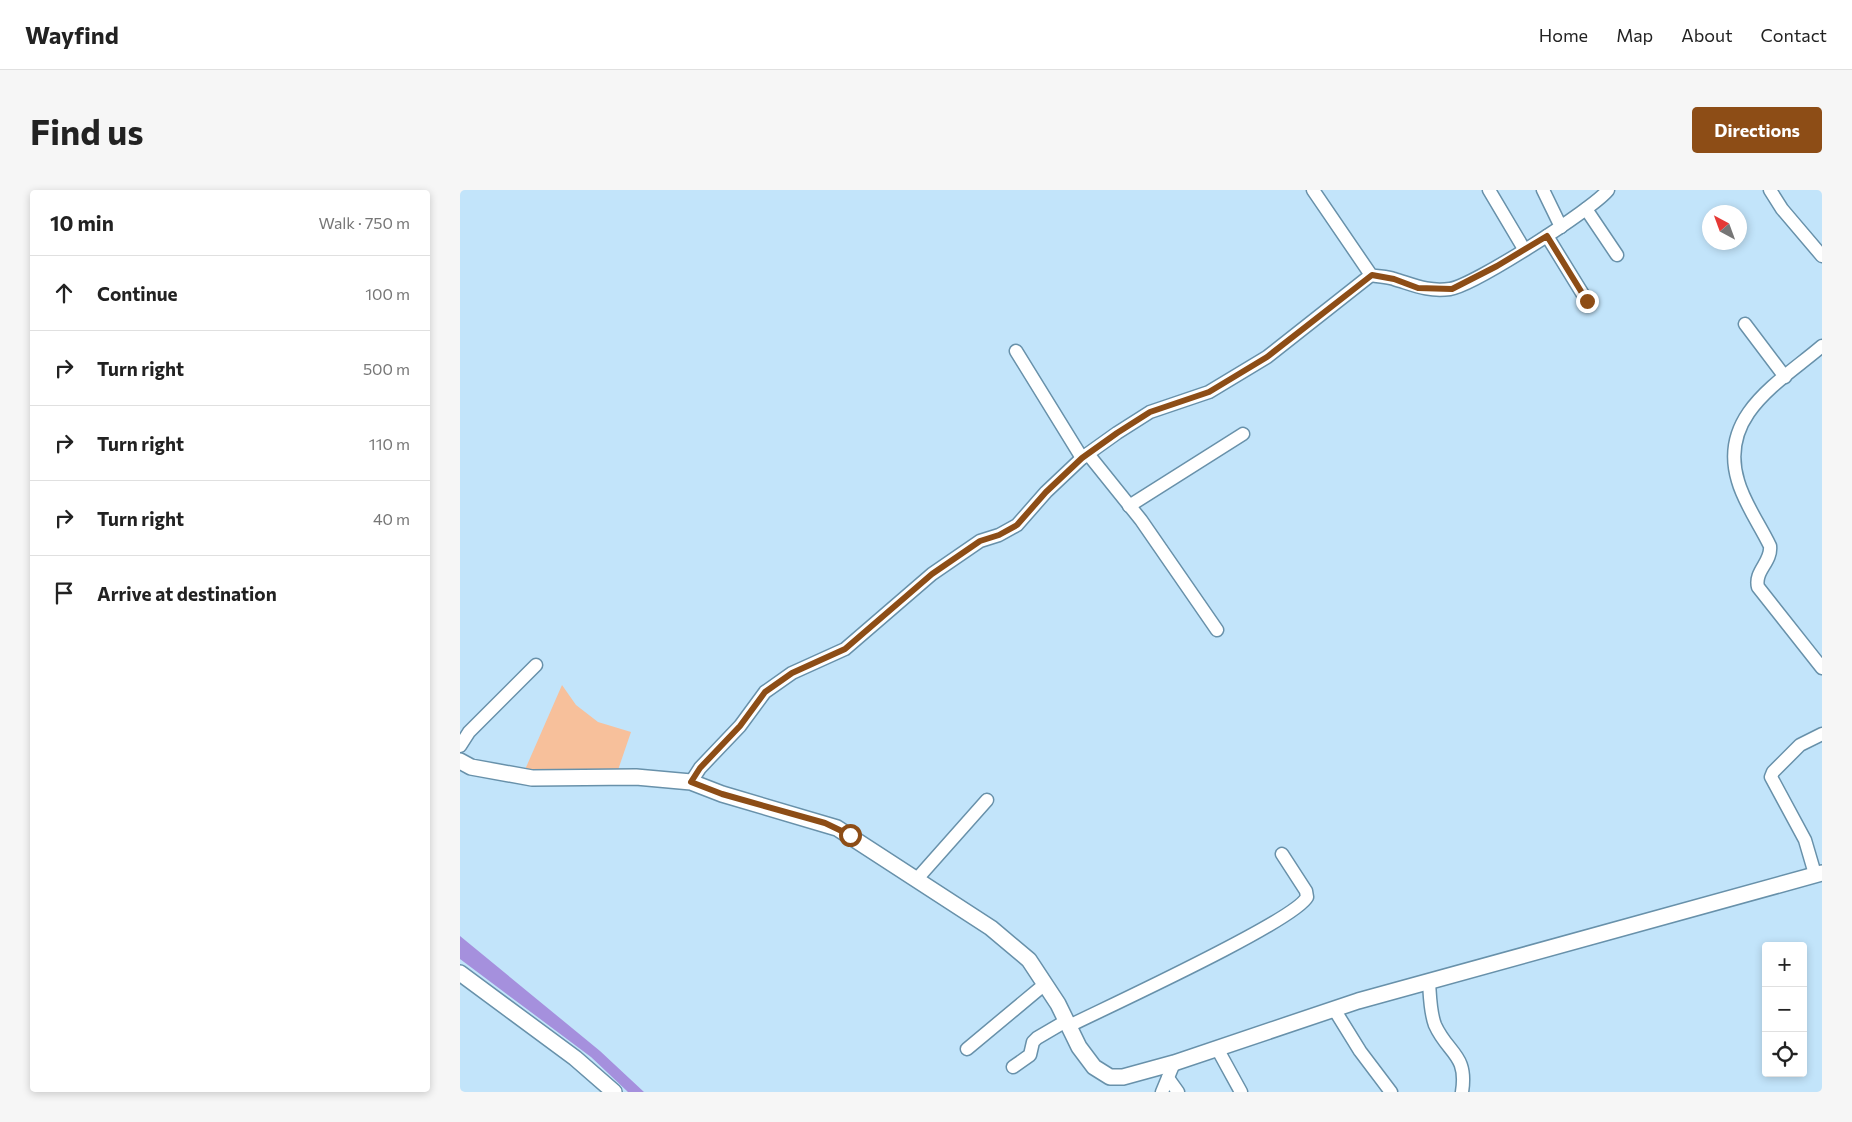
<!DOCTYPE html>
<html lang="en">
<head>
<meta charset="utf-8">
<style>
  body { margin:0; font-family:Commissioner,sans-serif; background:#f6f6f6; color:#222 }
  .controls { position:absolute; right:15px; bottom:15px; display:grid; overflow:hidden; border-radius:5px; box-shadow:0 2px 8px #0003 }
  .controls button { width:45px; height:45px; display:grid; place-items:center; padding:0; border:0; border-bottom:1px solid #e0e0e0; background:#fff; color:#222; font:25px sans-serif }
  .compass { position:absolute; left:1242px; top:15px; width:45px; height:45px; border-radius:50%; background:#fff; box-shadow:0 2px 8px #0003; rotate:319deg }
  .stop { position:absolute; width:15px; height:15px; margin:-11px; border:4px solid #8d4d16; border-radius:50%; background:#fff }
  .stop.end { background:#8d4d16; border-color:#fff; box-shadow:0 1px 5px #0008 }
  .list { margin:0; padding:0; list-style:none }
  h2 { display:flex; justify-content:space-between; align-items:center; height:65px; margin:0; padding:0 20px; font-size:21px }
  h2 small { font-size:16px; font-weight:400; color:#767676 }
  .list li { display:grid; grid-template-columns:32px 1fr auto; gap:15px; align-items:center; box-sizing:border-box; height:75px; padding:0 20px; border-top:1px solid #e0e0e0 }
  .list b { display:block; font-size:19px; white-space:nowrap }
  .list em { font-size:16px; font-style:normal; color:#767676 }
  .icon { flex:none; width:28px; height:28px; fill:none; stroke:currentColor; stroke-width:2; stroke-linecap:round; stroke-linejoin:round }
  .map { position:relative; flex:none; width:1362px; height:902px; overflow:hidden; border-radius:5px }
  header { display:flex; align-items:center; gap:30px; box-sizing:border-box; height:70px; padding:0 25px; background:#fff; border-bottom:1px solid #e0e0e0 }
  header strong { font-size:24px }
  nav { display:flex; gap:28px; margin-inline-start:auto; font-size:18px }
  .intro { display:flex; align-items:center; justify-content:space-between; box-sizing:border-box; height:120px; padding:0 30px }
  h1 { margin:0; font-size:35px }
  .button { padding:12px 22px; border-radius:5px; background:#8d4d16; color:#fff; font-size:18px; font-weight:700 }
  main { display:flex; gap:30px; padding:0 30px }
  aside { flex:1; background:#fff; border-radius:5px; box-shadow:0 2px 8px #0003 }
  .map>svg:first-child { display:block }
</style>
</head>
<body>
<header>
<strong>Wayfind</strong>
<nav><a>Home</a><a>Map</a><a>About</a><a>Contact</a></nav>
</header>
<div class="intro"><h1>Find us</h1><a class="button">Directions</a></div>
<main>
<aside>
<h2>10 min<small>Walk · 750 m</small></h2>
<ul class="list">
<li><svg class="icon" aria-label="ahead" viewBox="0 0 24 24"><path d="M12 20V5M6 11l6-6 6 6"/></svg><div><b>Continue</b></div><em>100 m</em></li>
<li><svg class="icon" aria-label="right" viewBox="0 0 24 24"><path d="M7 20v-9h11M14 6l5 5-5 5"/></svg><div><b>Turn right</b></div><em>500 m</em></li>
<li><svg class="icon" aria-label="right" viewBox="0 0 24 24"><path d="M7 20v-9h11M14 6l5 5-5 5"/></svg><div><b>Turn right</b></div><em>110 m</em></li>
<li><svg class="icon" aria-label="right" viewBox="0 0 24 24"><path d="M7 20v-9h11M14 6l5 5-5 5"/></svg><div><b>Turn right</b></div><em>40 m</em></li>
<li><svg class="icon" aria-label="arrive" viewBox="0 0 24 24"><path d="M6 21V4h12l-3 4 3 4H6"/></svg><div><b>Arrive at destination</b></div></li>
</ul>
</aside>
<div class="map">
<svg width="1362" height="902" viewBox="0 0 1362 902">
  <rect width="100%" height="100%" fill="#c2e4fa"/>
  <polygon fill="#f7c09b" points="102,495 116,515 138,532 171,542 158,580 64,582"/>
  <polygon fill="#a590dd" points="0,746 140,861 184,902 168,902 131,867 0,769"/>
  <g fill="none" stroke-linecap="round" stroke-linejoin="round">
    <defs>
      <g id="minor">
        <path d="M853 0 911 85C919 87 926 86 934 89 954 95 968 102 990 99 1013 96 1133 19 1148 0"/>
        <polyline points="1029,0 1064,59"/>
        <polyline points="1083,0 1101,37"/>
        <polyline points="1310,0 1322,19 1362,66"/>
        <polyline points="1126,19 1157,65"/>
        <polyline points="1087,46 1127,111"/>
        <polyline points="1285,134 1325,187"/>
        <path d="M1362 156C1320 192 1258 225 1278 291 1284 313 1300 335 1310 356 1312 372 1294 381 1298 397L1362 478"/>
        <polyline points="556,161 622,268"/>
        <polyline points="628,264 681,330 757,440"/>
        <polyline points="669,316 783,244"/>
        <polyline points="0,556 9,542 76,475"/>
        <polyline points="231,592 240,578 280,536 305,502 332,483 385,459 472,384 520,351 539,345 557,335 586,302 622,268 657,243 690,222 749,202 807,167 911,85"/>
        <polyline points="1355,684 1345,650 1311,587 1313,582 1340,555 1362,544"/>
        <polyline points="456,690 527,610"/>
        <path d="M969 792C970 806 970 822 975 835 988 864 1008 864 1002 902"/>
        <polyline points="874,819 900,861 931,902"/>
        <path d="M609 836C645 818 835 731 847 707L846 701 822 664"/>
        <polyline points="507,859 585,794"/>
        <polyline points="758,860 781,902"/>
        <polyline points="553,877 570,865 573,852 577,848 606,831"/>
        <polyline points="708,888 718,902"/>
        <polyline points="702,902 714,873"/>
      </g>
      <g id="tertiary">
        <polyline points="0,571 11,577 72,588 176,587 231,592 262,604 377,638 531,738 569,770 598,814 619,857 634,877 650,887 663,887 714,873 898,811 1362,683"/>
        <polyline points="0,783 115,868 154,902"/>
      </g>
    </defs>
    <use href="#minor" stroke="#6891aa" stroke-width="15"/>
    <use href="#tertiary" stroke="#6891aa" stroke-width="18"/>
    <use href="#minor" stroke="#fff" stroke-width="12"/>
    <use href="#tertiary" stroke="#fff" stroke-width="15"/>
  </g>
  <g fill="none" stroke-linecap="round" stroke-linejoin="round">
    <polyline stroke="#8d4d16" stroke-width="6" points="390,645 365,633 262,604 231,592 240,578 280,536 305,502 332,483 385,459 472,384 520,351 539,345 557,335 586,302 622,268 657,243 690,222 749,202 807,167 912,85 934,89 958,98 992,99 1037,76 1087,46 1127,111"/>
  </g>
</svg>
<div class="controls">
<button>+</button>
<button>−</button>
<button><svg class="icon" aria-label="locate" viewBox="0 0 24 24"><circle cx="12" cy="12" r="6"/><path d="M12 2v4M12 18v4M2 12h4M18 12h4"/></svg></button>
</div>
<svg class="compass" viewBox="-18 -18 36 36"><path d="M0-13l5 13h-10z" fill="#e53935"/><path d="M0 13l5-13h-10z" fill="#767676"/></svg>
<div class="stop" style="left:390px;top:645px"></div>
<div class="stop end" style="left:1127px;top:111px"></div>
</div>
</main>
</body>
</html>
